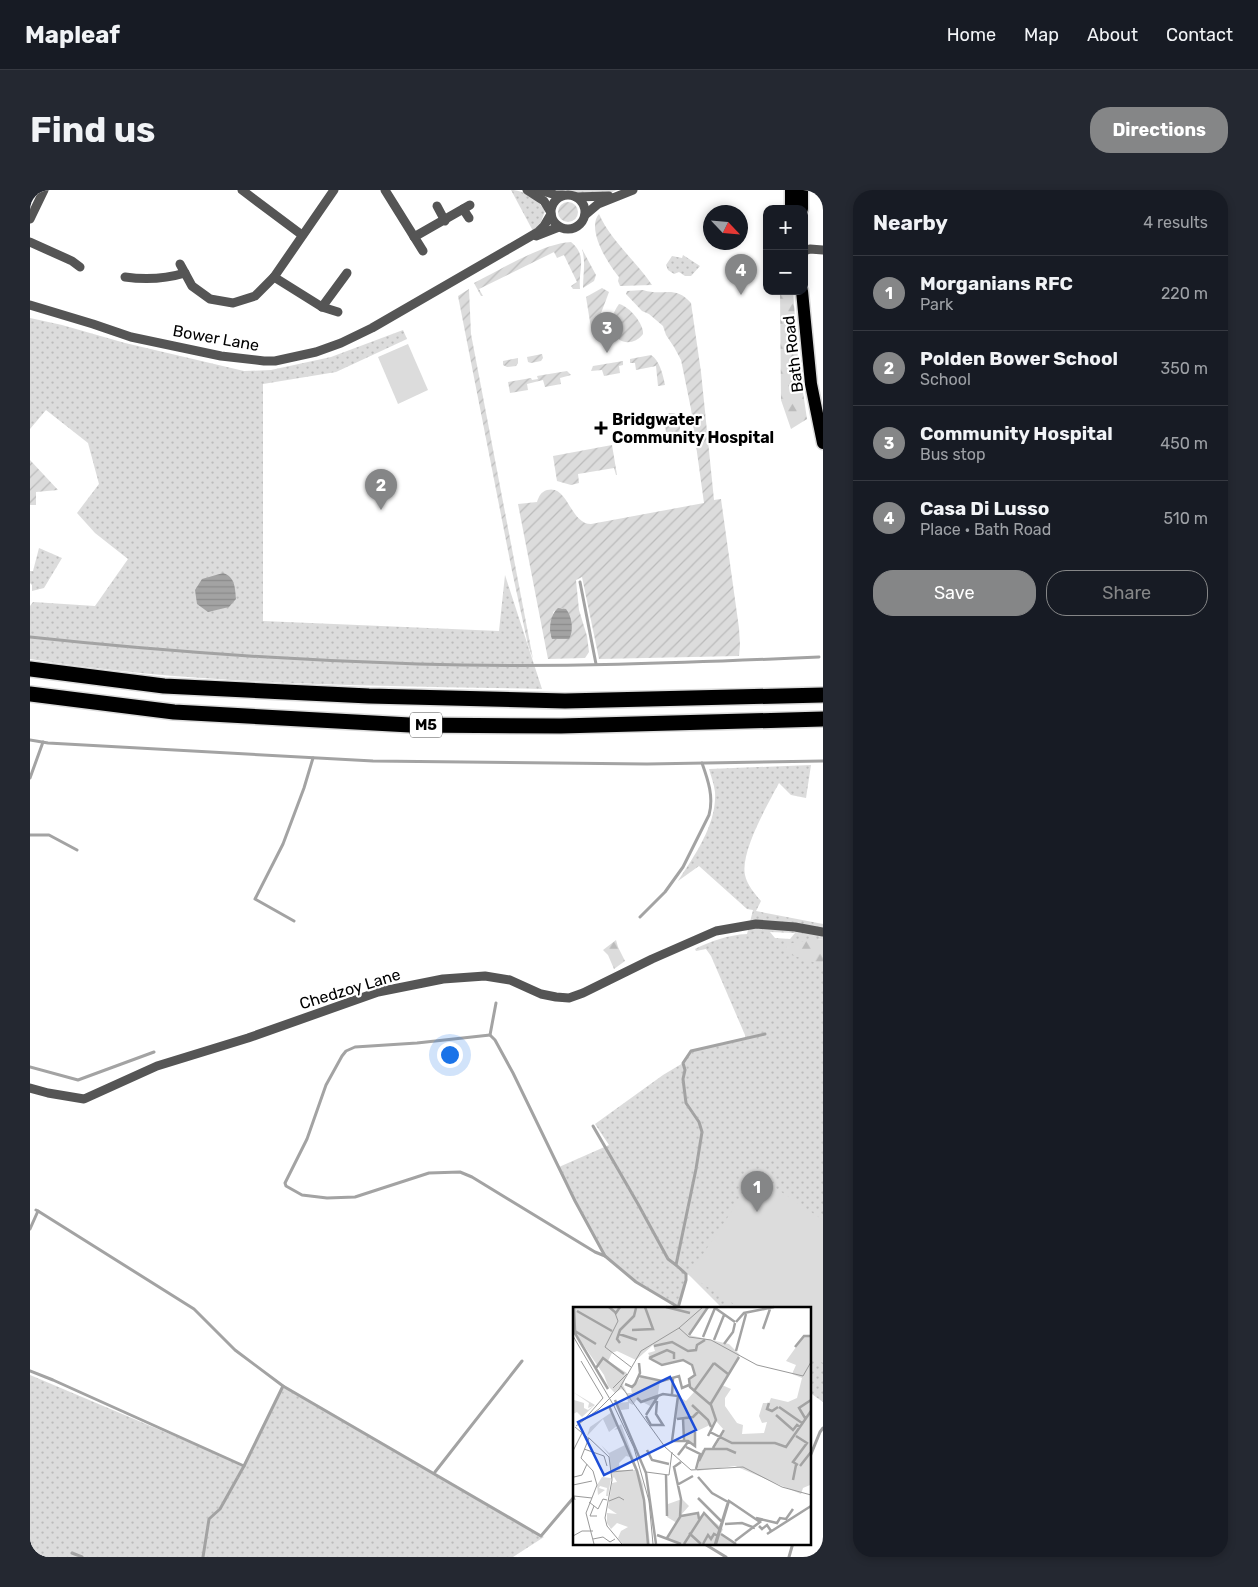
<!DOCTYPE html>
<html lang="en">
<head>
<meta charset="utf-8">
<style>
  body { margin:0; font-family:Rubik,sans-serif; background:#242831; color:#f1f3f6 }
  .controls { position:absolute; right:15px; top:15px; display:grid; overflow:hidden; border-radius:10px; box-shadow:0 2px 8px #0003 }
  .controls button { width:45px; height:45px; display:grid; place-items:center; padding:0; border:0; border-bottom:1px solid #363941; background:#171b24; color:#f1f3f6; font:25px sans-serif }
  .compass { position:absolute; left:673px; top:15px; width:45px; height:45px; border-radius:50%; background:#171b24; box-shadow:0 2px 8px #0003; rotate:116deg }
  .you { position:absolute; left:419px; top:864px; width:18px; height:18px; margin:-12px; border:4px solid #fff; border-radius:50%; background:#1a73e8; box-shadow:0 0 0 8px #1a73e833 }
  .badge { display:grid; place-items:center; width:32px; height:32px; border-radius:50%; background:#858687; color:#fff; font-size:16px; font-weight:700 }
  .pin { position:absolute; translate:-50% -41px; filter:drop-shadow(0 1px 2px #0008) }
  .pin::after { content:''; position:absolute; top:26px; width:18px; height:15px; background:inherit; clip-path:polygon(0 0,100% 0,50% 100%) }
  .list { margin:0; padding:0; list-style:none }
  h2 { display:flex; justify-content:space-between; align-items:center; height:65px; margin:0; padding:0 20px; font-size:21px }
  h2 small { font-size:16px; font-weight:400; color:#9ea1a6 }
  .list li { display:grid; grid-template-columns:32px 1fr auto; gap:15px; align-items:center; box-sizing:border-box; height:75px; padding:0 20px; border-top:1px solid #363941 }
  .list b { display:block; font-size:19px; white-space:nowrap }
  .list p { margin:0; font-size:16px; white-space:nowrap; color:#9ea1a6 }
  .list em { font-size:16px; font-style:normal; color:#9ea1a6 }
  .actions { display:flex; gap:10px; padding:15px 20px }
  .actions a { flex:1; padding:11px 0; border:1px solid #858687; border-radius:20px; text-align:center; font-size:18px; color:#858687 }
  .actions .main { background:#858687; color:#fff }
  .map { position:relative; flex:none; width:793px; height:1367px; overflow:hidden; border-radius:20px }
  header { display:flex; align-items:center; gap:30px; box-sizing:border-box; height:70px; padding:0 25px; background:#171b24; border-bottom:1px solid #363941 }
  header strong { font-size:24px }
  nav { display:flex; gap:28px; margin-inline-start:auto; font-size:18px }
  .intro { display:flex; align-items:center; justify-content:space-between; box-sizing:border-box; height:120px; padding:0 30px }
  h1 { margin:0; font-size:35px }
  .button { padding:12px 22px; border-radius:20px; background:#858687; color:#fff; font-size:18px; font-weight:700 }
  main { display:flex; gap:30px; padding:0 30px }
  aside { flex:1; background:#171b24; border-radius:20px; box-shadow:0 2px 8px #0003 }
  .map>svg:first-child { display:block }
</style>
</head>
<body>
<header>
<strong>Mapleaf</strong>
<nav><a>Home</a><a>Map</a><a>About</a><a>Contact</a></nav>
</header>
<div class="intro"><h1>Find us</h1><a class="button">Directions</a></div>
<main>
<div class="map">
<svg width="793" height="1367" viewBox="0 0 793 1367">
  <defs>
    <pattern id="grass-dots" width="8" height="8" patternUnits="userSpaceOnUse" patternTransform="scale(1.25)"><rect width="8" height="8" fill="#dcdcdc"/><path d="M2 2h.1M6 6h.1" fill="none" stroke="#bbb" stroke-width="1.8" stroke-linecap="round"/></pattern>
    <pattern id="forest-firs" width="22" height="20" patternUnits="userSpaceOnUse" patternTransform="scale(1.25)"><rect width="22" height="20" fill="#dcdcdc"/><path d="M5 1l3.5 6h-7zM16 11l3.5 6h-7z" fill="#bbb"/></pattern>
    <pattern id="garden-furrows" width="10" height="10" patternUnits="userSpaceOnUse" patternTransform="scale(1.25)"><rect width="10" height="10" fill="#dcdcdc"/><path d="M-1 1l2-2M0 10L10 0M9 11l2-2" fill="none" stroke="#bbb"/></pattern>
    <pattern id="water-rules" width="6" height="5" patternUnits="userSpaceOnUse" patternTransform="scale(1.25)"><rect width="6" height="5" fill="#a3a3a3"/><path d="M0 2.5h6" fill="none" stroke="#8b8b8b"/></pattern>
  </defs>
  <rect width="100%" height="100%" fill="#fff"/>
  <g fill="url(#grass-dots)" fill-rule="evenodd">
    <path d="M481 0C494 0 509 10 515 21L511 32 503 41Z"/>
    <polygon points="526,0 587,0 582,2 560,4"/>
    <polygon points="653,65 670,76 661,86 655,86 649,82 644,84 638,80 636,75 642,66 652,68"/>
    <path d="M0 128 32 135 95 153 214 181 241 180 301 167 373 140 377 149 306 182 233 194V431L469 441 475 385 512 499C341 495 169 496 0 469V416L3 412 65 416 98 369 65 343 47 323 69 294 58 253 16 220 0 239Z"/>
    <polygon points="9,358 32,368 14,398 2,401 2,395 0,393 0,381 3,381"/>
    <path d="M781 575 776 608 761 605 749 593C738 614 710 662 715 685 717 695 725 704 731 711L726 721 793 734V750L787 749 793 753V1212L779 1202V1118H692L659 1085 656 1084 648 1117 606 1092 575 1066 545 1011 529 977 579 955 565 934 633 885 653 873 661 861 715 848V845L681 766 676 759 666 761 665 759C681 751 698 745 717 744L723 720 717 719 669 676 648 691C665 665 687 634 685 602 684 594 681 586 679 579ZM740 742 765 743 760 749 745 748Z"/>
    <polygon points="0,1185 213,1275 253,1196 514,1347 483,1367 0,1367"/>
  </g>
  <g fill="url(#forest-firs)">
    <polygon points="750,101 763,101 768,169 777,229 761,239 751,210"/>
    <polygon points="787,749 793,750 793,775 755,763 757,754"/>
    <polygon points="586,750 588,757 595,771 584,779 578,765 573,760"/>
  </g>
  <g fill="url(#garden-furrows)" fill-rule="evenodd">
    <circle cx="538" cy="22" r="10"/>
    <path d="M569 24C581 51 605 70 622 95L590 96 588 91 589 87C578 74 556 39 569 24Z"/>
    <path d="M541 52C558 66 548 79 550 99H543L541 96 547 92 534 65 527 68 524 62 449 99 453 106H451L444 93C470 80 514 53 541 52Z"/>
    <path d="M552 59 566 85 564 91 553 98C553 84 556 72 552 59Z"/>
    <polygon points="572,98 579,102 565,139 561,138 556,107"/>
    <polygon points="439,99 441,144 503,469 498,455 482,381 428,106"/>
    <path d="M613 100C634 107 644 94 661 113L671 182 684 310 691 309 709 438 710 455 709 466 569 469 552 387 546 390 549 420 557 446 559 462 555 468 518 469 488 314 507 312C509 306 511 302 517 300 538 294 540 334 561 334L674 313 661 219 651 170 644 157 636 145 633 136 619 124 612 121 596 104 597 101ZM532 418 538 422 520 446 523 423 524 421Z"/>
    <path d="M589 114C599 116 614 134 613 144 598 164 567 145 589 114Z"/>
    <polygon points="512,164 513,168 511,171 501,173 498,172 497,167"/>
    <path d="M621 165C630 171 633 185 635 195L628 196 626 176 606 180 605 173H600V169Z"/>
    <polygon points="488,168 488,173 486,176 477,177 473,175 473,171"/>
    <polygon points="593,171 593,175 589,176 590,183 574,186 572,180 561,181 563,176"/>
    <polygon points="537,181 541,185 530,188 531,194 515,197 513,190 497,194 498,200 480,203 478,192 501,188 502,190 508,189 507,186"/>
    <path d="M639 223H644C652 230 654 250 638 246L636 242 634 229Z"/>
    <polygon points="582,255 587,285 586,285 584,278 548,284 549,293 541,295 527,291 523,266"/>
    <polygon points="0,270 28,300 6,302 6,315 0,315"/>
  </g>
  <g fill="#dcdcdc">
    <polygon points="378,154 398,200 368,214 348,167"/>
    <polygon points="726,985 793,1030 793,1173 779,1164 779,1118 710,1118 659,1085"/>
  </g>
  <g fill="url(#water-rules)">
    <path d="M193 383C205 387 205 397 206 409L199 417 178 422 167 414 165 400 172 389Z"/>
    <path d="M528 418 536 419C542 426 544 441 539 449H522C518 441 520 424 528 418Z"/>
  </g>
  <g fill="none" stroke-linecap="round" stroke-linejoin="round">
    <g stroke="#a3a3a3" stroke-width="3">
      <polyline points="550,392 566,474"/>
      <path d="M0 447C129 461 258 470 388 474 521 478 655 473 789 467"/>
      <polyline points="0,550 18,553 343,571 617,574 793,571"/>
      <polyline points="0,588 13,552"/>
      <polyline points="0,645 19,645 47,660"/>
      <path d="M610 727 635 702 653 677 679 625C684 607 678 590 672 573"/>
      <polyline points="264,731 225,709 253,654 274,598 283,568"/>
      <polyline points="466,813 460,845 465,850 483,883 545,1011 575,1066 606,1092 648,1117"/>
      <polyline points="460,845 387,853 325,857 316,861 312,866 296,895 277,949 255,993 256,996 272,1005 297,1008 325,1007 399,983 430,982 442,987 565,1062 575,1066"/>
      <polyline points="0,877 48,890 124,862"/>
      <polyline points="563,936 608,1014 638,1069 646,1075"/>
      <polyline points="8,1021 164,1119 205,1160 253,1196 511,1346 544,1307"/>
      <polyline points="0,1039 8,1021 6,1020"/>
      <polyline points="648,1118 656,1090 656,1084 646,1075 666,979 672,942 669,932 656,913 653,889 655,880 653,873 661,861 735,844"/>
      <polyline points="0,1181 23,1190 214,1276"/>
      <polyline points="779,1269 790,1242 793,1238"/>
      <polyline points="405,1282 492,1171"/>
      <polyline points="673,1353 696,1367"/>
      <polyline points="42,1363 52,1367"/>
      <polyline points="173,1367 179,1329 190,1319 214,1276 253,1196"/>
      <polyline points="759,1367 763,1353"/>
    </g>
    <defs>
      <g id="primary">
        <polyline points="761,0 761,19"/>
        <polyline points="772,0 772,19"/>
        <polyline points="772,101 781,194 793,253"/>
      </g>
      <g id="motorway">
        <polyline points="0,479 134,496 339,506 535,511 793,505"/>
        <polyline points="0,504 144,522 380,535 531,536 793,529"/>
      </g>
    </defs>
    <use href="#primary" stroke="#dbdbdb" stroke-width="15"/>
    <use href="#motorway" stroke="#dbdbdb" stroke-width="18"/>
    <g stroke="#555" stroke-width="9">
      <polyline points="212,0 272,45"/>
      <polyline points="355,0 393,61"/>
      <polyline points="497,0 514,11 520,21"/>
      <polyline points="509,0 526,5 533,5"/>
      <circle cx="538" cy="22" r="17"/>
      <polyline points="546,7 579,6"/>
      <polyline points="407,16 415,31"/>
      <polyline points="433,19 439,28"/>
      <polyline points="555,25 568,14 603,0"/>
      <polyline points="0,29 14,0"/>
      <polyline points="506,46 529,37"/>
      <polyline points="384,47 440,15"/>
      <polyline points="0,52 42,71 50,77"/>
      <polyline points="774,61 780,59 793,60"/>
      <polyline points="150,74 162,96 180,109 203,113 225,106 244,87 304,0"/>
      <path d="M95 87C116 90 135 89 155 83"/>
      <polyline points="244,87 292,117 308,122"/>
      <polyline points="0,115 63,134 101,147 191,166 234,171 245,171 286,162 311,153 342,138 508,42 514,36 521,24"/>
      <polyline points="292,117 317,83"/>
      <polyline points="0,898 18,903 54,909 127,876 218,848 348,802 413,789 455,786 480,790 511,804 526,807 539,808 553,803 622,769 686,741 726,734 765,737 793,742"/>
    </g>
    <use href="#primary" stroke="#000" stroke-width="12"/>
    <use href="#motorway" stroke="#000" stroke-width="15"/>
  </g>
  <path fill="#000" stroke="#fff" stroke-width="2" d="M568.5 230.5h5v5h5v5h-5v5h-5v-5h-5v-5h5z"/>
  <g text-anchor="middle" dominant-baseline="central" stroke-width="4.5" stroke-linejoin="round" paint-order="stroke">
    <rect fill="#fff" stroke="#4c4c4c" stroke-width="1" x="380" y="522.5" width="32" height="25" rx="4"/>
    <g font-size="15" font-weight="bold" fill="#000">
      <text x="396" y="535">M5</text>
    </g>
    <g font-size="16" fill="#000" stroke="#fff">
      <text transform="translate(186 148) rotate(10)">Bower Lane</text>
      <text transform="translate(763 164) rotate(-97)">Bath Road</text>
      <text transform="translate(320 799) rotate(-17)">Chedzoy Lane</text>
    </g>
    <g font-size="16" font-weight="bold" fill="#000" stroke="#fff" text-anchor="start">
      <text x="582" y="229">Bridgwater<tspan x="582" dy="18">Community Hospital</tspan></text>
    </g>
  </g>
  <g transform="translate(543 1117)">
    <rect width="238" height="238" fill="#fff"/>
    <path d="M0 0H135L116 28 156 37 167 48 149 78 158 82 152 91V99L164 116 170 118 169 127 191 126 194 115 189 116 186 109 190 96H196L198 91 215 95 224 91 229 71 219 67 223 58 213 54 231 29H237V178L230 181 228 187 162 159 124 164 129 143 141 142 152 124 143 114 138 122 137 118 122 125V139L111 134 110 112H103L105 89 113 94 121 85 115 73 122 68 119 59 111 53 90 58 79 54 75 46 82 44 80 38 63 53 44 44 39 46 35 54 54 66 50 78 54 86H59L58 82 68 70 87 73 84 94 79 100 64 92 60 98 56 96V102L48 103 44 96 55 95 53 85 48 82 42 86 35 79 31 68 0 23ZM0 85 22 98 9 110 4 105 0 107 1 93 11 96V101L15 103 20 99 15 101 16 96ZM48 117 70 177 77 237H50L45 231 48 224 55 220 44 216 38 222 34 216V206L44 207 35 201 39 176 44 175 41 170 39 172 36 148 28 138 36 146 52 138 45 122 41 123ZM53 149 57 150 62 163H47L46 156ZM109 192 116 199 108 208 125 206 126 210 131 206 150 222 148 227 164 237H108L93 231 104 216 94 210 95 197Z" fill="#dcdcdc" fill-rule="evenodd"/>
    <path d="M29 170 38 171 35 189H33L34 181 27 179 26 181 32 183 25 188 24 178Z" fill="#dcdcdc"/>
    <path d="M39 105 45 118 36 125 30 112 14 129 17 120Z" fill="#dcdcdc"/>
    <path fill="none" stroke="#a3a3a3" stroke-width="2.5" d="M1 0 2 24 23 37M36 0 43 6 47 0M93 0 117 6M4 4 39 24M163 15 171 6 201 0M190 22 197 2M0 23 35 82M59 23 80 22 72 0M46 27 64 33M116 28 135 0M130 30 142 1 162 15M141 33 151 8M47 36 44 32 47 23 61 9 63 1M151 37 160 25 162 16M81 39 99 35 115 44 123 43 124 38 132 33M222 40 231 29H238M163 44 173 7M76 51 89 58 110 53 119 58 122 68 116 72 117 80 138 98 143 113 135 129M76 51 94 43 101 46V52M141 56 155 67M23 61 30 51 51 67M66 69 89 74 106 69 109 81 116 78M52 77 59 80 62 77 67 66 66 56M121 84 141 56M99 87 100 72M64 91 68 95 90 87 105 89 99 134M42 93 73 166 83 237M196 96 194 102 199 104 205 100M119 98 135 113 138 120M137 98 166 50M36 99 64 164 71 193 75 237M206 100 229 116M73 108 85 89M203 108 220 123 224 118 227 120M73 109 78 118H90L83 107 84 94M232 111 226 101 238 93M104 112 120 110 126 104M110 112 111 133M137 125 159 136H202L213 140 238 104M223 129 234 136 220 155 225 158M101 134H115L122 139V125M113 140 127 147 123 162M140 141 151 123M74 143 79 153 96 157M105 148 115 135M126 154 132 142H154L163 146M227 159 238 145M93 168 94 209M125 170 139 186 155 195 142 237M220 173 223 158M104 178 120 169M125 191 149 215M108 209 125 206 126 212M183 211 204 216 207 211 213 212 220 202M152 217 169 216 182 221M186 219 189 222 194 218 198 224M116 226 128 237M148 227 163 237M194 227 238 199M84 228 108 237M94 231 107 210 108 192 101 160 108 155M111 237 131 206 146 222 148 220M130 237 135 228 138 232 141 227 145 229M143 237 156 194 187 215 162 234"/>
    <path fill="none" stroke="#999" stroke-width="1" d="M42 6 45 14 32 40 58 60M106 21 116 30 138 33 184 58 230 69 238 55M0 29 41 99 61 141 76 194 80 237M8 54 30 91 10 114M48 79 92 140 118 163 170 160 209 180 238 188M40 81 54 67M3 119 26 102 46 82 68 44 106 21 130 0M2 120 14 130M13 131H16L8 151 20 164 24 178 13 206 21 237M16 131 36 150 39 173 32 211 34 219 49 237M11 142 31 149 34 159M0 144 9 126M39 165 60 163M73 165 96 168 99 145M1 170 9 168 14 157M0 178 19 174M2 193 1 189 19 191M36 194 46 190 51 193M16 195 25 202 30 192 34 193M21 199 17 209H24M0 229 9 224H20M20 232 30 230 37 235 42 232"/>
    <path fill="#1d4ed8" fill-opacity="0.15" stroke="#1d4ed8" stroke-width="2.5" d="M97 70 123 123 31 168 5 115Z"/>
    <rect width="238" height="238" fill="none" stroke="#000" stroke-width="2.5"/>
  </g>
</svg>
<div class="controls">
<button>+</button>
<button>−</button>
</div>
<svg class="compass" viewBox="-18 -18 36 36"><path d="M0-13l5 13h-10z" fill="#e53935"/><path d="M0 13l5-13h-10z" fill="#9ea1a6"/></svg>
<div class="you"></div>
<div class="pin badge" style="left:727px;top:1022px">1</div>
<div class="pin badge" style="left:351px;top:320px">2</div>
<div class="pin badge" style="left:577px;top:163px">3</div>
<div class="pin badge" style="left:711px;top:105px">4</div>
</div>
<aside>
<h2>Nearby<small>4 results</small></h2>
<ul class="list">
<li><span class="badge">1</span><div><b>Morganians RFC</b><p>Park</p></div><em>220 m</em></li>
<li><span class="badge">2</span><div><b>Polden Bower School</b><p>School</p></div><em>350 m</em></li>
<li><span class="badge">3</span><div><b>Community Hospital</b><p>Bus stop</p></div><em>450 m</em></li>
<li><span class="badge">4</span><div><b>Casa Di Lusso</b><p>Place · Bath Road</p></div><em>510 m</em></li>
</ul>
<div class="actions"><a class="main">Save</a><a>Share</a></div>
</aside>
</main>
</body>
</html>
